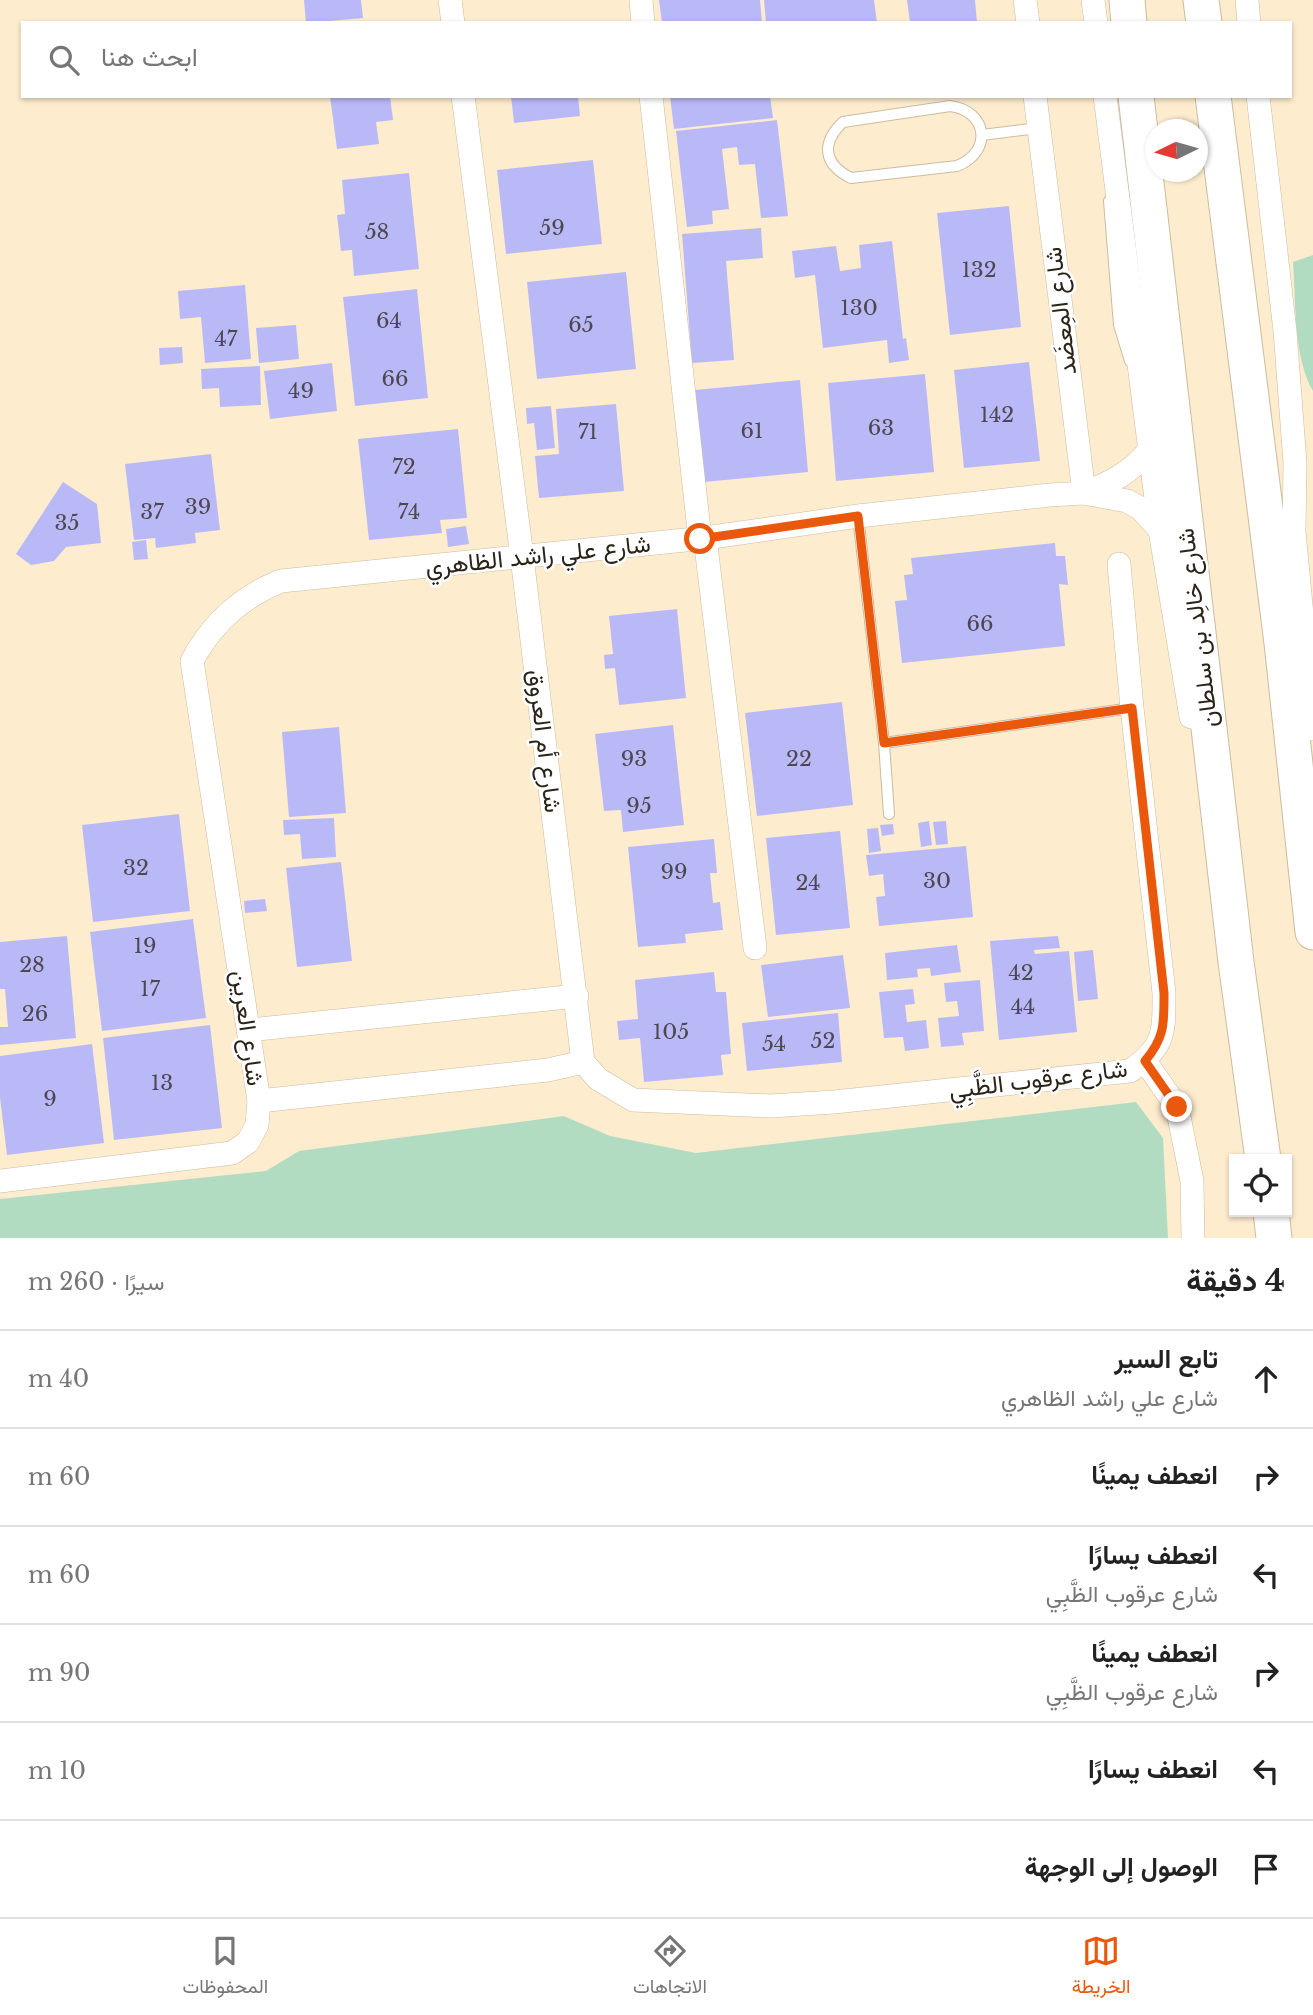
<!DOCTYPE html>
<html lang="ar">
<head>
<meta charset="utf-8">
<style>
  body { margin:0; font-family:"Libre Baskerville",Vazirmatn,serif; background:#f6f6f6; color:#222; direction:rtl }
  .controls { position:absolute; right:21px; bottom:21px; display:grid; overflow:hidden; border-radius:0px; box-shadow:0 2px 5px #0004 }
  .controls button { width:63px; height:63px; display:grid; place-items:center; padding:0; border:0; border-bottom:2px solid #e0e0e0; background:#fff; color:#222; font:35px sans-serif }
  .compass { position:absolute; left:1145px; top:119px; width:63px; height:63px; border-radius:50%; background:#fff; box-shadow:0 2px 5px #0004; rotate:265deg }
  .stop { position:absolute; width:21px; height:21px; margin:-16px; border:5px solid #ea580c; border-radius:50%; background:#fff }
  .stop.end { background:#ea580c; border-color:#fff; box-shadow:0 2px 7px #0008 }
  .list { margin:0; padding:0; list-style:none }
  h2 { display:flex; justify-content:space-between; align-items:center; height:91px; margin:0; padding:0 28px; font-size:30px }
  h2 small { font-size:23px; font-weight:400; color:#767676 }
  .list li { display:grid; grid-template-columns:46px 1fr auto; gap:21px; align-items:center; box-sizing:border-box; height:98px; padding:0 28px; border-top:2px solid #e0e0e0 }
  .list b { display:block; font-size:26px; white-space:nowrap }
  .list p { margin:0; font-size:23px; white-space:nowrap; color:#767676 }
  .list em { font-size:23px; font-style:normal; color:#767676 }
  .icon { flex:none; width:38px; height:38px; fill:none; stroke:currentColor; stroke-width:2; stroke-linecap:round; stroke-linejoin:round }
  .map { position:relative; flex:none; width:1313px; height:1238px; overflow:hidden; direction:ltr }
  .search { position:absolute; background:#fff; box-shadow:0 2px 5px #0004; left:21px; right:21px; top:21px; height:77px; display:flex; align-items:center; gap:18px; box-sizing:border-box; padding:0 24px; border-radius:0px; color:#767676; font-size:26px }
  .sheet { height:679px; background:#fff }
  nav { display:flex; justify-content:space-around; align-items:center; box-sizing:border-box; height:98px; border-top:2px solid #e0e0e0; background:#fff; font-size:19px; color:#767676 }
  nav a { display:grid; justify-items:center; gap:4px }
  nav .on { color:#ea580c }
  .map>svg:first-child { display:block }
</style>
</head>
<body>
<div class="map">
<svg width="1313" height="1238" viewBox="0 0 1313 1238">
  <rect width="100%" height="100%" fill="#feeccf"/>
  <g fill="#b2dcc2">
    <path d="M1313 255V391C1293 357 1296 301 1293 262Z"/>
    <polygon points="1136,1102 1163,1138 1168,1238 0,1238 0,1199 266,1171 299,1151 564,1116 610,1136 696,1153"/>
  </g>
  <g fill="#bab9f7">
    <polygon points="304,0 361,0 363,18 306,23"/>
    <polygon points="659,0 760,0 762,23 662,23"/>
    <polygon points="764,0 874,0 877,23 766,23"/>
    <polygon points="907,0 975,0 977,23 910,23"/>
    <polygon points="330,96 390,96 393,120 376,122 379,144 337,149"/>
    <polygon points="511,96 578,96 580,116 514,123"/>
    <polygon points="670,96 770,96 773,118 674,129"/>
    <polygon points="777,120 788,216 761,218 755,164 739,165 737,147 722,149 729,209 712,211 713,224 687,227 676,131"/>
    <polygon points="593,160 602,244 506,254 497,170"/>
    <polygon points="409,173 419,269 354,276 352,250 341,251 337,215 345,214 342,180"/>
    <polygon points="1009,206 1021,327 950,335 937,213"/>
    <polygon points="761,228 763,258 726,261 734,360 692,363 682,234"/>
    <polygon points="892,241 903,339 906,338 909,360 889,363 887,340 823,348 815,275 795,278 792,251 836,246 840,271 861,268 859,245"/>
    <polygon points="626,272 636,369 537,379 527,282"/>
    <polygon points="245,285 251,359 205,363 201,317 180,319 178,291"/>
    <polygon points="417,289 428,398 355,406 343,297"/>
    <polygon points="296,325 299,359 259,363 256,328"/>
    <polygon points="182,347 183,363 160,365 159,348"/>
    <polygon points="1029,362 1040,461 964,468 954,370"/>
    <polygon points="332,363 337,411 270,419 264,371"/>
    <polygon points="260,366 261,405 220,407 219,388 202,389 201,369"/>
    <polygon points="925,374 934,472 836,481 828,383"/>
    <polygon points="800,380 808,472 704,482 695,390"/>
    <polygon points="616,404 624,491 539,498 535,456 559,454 556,409"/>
    <polygon points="551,406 555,448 537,450 534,423 527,424 526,408"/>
    <polygon points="458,429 467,518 440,520 442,533 369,540 358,439"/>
    <polygon points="211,454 220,530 195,533 196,543 156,548 155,538 134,540 125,464"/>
    <polygon points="63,482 97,504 101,543 66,547 54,561 31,565 16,554"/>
    <polygon points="466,526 469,544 448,547 446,529"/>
    <polygon points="146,540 148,559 134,560 132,542"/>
    <polygon points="1055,543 1056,556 1065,556 1068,585 1059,584 1065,646 902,663 895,601 907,600 904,575 913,574 911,558"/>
    <polygon points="677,609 686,698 619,705 615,668 605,669 604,655 613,654 609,616"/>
    <polygon points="842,702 853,805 757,816 745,713"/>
    <polygon points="673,725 684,825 623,832 621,810 604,811 595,734"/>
    <polygon points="339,727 346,813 289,817 282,732"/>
    <polygon points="179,814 190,911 93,922 82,825"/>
    <polygon points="334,818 336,857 302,859 300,834 284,835 283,820"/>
    <polygon points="929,821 932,845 921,847 918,823"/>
    <polygon points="946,821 948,844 936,845 933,822"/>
    <polygon points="893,824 894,834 882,836 880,825"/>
    <polygon points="878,828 881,851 869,853 867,829"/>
    <polygon points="840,831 850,928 776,935 766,838"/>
    <polygon points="714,839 717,873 710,873 713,903 720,902 723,930 685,934 686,943 638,947 628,847"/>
    <polygon points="966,846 973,917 879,926 876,897 885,896 883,874 869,876 866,855"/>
    <polygon points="341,862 352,961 297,967 286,868"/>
    <polygon points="265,899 267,911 245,913 244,901"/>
    <polygon points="193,919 206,1018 102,1031 90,932"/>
    <polygon points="67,936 76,1038 0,1045 0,1027 8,1027 5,989 0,989 0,942"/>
    <polygon points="1058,936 1060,948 1034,950 1035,954 1069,951 1077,1032 999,1040 990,941"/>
    <polygon points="957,945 961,972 931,976 930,968 917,969 918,977 887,980 885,953"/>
    <polygon points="1093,950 1098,999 1078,1001 1074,952"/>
    <polygon points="843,955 850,1008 768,1017 761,965"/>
    <polygon points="714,972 716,992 726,992 731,1054 721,1055 723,1075 644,1082 640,1038 619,1040 617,1021 638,1019 635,980"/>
    <polygon points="980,980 984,1031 962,1033 964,1045 941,1047 938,1018 959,1016 957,1001 946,1002 944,983"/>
    <polygon points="913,989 915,1004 905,1005 907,1022 926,1020 929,1048 905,1051 903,1037 884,1038 879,992"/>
    <polygon points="838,1013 842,1062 747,1071 742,1023"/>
    <polygon points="210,1025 222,1128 114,1140 103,1038"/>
    <polygon points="92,1044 104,1143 7,1155 0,1098 0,1056"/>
  </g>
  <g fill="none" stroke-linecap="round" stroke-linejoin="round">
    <defs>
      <g id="lane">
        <path d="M950 106C988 111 993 152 957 166L851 178C823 164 821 143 843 122Z"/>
        <polyline points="982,135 1038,128"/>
        <polyline points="1109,201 1119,325 1130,361"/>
        <polyline points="858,516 884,743 889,814"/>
        <polyline points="884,743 1132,708"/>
      </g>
      <g id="street">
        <polyline points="450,0 453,23"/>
        <polyline points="641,0 643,23"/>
        <polyline points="1025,0 1028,23"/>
        <polyline points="1093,0 1096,23"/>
        <polyline points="1247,0 1249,23"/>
        <polyline points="651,96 700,539"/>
        <polyline points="1035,96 1084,493"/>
        <polyline points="1105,96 1160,530 1191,717"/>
        <polyline points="1258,96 1285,331 1295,463 1294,532 1313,729"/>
        <path d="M1087 492C1112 482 1132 472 1149 450"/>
        <polyline points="705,538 755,948"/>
        <polyline points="249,1030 577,996"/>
        <polyline points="1145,1061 1177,1107 1192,1181 1193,1238"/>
        <path d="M583 1062 598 1079 633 1100 771 1106 834 1102 1130 1071C1165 1047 1164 1033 1164 993L1132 708 1119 564"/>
        <polyline points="259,1101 548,1070 583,1062 522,557 463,96"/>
        <path d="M0 1181 232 1153 248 1142 257 1125 259 1101 192 661C212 623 241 597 281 581L705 538 858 516 1050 495 1084 493 1127 501 1140 508 1160 530"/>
      </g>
      <g id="primary">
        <polyline points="1127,0 1129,23"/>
        <polyline points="1201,0 1204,23"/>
        <polyline points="1136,96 1236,962 1263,1159"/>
        <polyline points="1213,96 1282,643 1313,932"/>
        <polyline points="1271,1212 1274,1238"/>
      </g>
    </defs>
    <use href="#lane" stroke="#ccbb9f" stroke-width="12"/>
    <use href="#street" stroke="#ccbb9f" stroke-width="24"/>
    <use href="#primary" stroke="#ccbb9f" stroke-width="37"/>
    <use href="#lane" stroke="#fff" stroke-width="10"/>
    <use href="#street" stroke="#fff" stroke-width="23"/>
    <use href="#primary" stroke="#fff" stroke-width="35"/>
  </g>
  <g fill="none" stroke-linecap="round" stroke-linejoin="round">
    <path stroke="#ea580c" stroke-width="9" d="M700 539 858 516 884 743 1132 708 1164 993C1164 1024 1165 1037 1145 1061L1177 1107"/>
  </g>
  <g text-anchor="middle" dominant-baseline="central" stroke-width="5" stroke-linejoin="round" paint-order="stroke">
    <g font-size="21" fill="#4d4850">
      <text x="552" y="228">59</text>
      <text x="377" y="232">58</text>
      <text x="979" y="270">132</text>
      <text x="859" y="308">130</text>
      <text x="389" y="321">64</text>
      <text x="581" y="325">65</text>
      <text x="226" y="339">47</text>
      <text x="395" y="379">66</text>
      <text x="301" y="391">49</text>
      <text x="997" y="415">142</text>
      <text x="881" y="428">63</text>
      <text x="752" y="431">61</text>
      <text x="588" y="432">71</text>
      <text x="404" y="467">72</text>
      <text x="198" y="507">39</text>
      <text x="152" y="512">37</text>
      <text x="409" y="512">74</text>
      <text x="67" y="523">35</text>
      <text x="980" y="624">66</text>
      <text x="634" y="759">93</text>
      <text x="799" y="759">22</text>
      <text x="639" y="806">95</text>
      <text x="136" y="868">32</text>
      <text x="674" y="872">99</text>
      <text x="937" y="881">30</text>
      <text x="808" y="883">24</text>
      <text x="145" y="946">19</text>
      <text x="32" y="965">28</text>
      <text x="1021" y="973">42</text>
      <text x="150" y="989">17</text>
      <text x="1023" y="1007">44</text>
      <text x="35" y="1014">26</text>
      <text x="671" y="1032">105</text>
      <text x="823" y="1041">52</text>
      <text x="774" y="1044">54</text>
      <text x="162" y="1083">13</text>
      <text x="50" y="1099">9</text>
    </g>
    <g font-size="24" fill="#292318" stroke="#fff">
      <text transform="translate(1060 311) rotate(-97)">شارع المِعضَد</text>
      <text transform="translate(538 555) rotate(-6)">شارع علي راشد الظاهري</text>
      <text transform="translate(1197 628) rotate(-97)">شارع خالِد بن سلطان</text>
      <text transform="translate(545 741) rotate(83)">شارع أم العروق</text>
      <text transform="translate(248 1028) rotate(82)">شارع العرين</text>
      <text transform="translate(1038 1079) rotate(-7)">شارع عرقوب الظَّبِي</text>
    </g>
  </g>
</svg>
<div class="controls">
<button><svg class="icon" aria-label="locate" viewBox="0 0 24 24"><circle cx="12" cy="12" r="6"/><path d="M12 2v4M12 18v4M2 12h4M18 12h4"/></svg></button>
</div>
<svg class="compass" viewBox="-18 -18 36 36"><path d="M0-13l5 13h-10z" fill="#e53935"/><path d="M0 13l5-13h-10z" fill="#767676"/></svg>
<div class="stop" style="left:700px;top:539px"></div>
<div class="stop end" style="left:1177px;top:1107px"></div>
<div class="search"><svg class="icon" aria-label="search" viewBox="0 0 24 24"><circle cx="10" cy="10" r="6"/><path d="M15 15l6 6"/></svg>ابحث هنا</div>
</div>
<section class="sheet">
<h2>4 دقيقة<small>سيرًا · 260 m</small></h2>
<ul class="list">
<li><svg class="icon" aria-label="ahead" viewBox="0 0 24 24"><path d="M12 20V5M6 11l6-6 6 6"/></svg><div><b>تابع السير</b><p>شارع علي راشد الظاهري</p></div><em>40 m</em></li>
<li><svg class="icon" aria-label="right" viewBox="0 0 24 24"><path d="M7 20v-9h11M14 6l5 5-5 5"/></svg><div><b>انعطف يمينًا</b></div><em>60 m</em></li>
<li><svg class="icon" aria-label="left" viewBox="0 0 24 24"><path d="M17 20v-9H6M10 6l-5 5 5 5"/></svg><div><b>انعطف يسارًا</b><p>شارع عرقوب الظَّبِي</p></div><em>60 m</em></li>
<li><svg class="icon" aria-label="right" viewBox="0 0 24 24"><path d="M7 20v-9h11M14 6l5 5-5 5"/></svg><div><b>انعطف يمينًا</b><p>شارع عرقوب الظَّبِي</p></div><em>90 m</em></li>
<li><svg class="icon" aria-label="left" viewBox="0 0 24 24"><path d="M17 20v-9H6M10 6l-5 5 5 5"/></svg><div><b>انعطف يسارًا</b></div><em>10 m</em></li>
<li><svg class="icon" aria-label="arrive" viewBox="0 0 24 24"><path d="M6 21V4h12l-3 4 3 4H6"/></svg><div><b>الوصول إلى الوجهة</b></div></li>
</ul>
</section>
<nav>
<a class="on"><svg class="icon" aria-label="map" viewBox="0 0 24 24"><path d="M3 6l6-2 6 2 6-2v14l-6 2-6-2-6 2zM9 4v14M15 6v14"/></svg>الخريطة</a>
<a><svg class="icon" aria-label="directions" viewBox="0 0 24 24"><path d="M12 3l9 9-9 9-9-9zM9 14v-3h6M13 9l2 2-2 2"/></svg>الاتجاهات</a>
<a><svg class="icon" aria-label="saved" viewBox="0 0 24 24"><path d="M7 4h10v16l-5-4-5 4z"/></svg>المحفوظات</a>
</nav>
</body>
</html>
